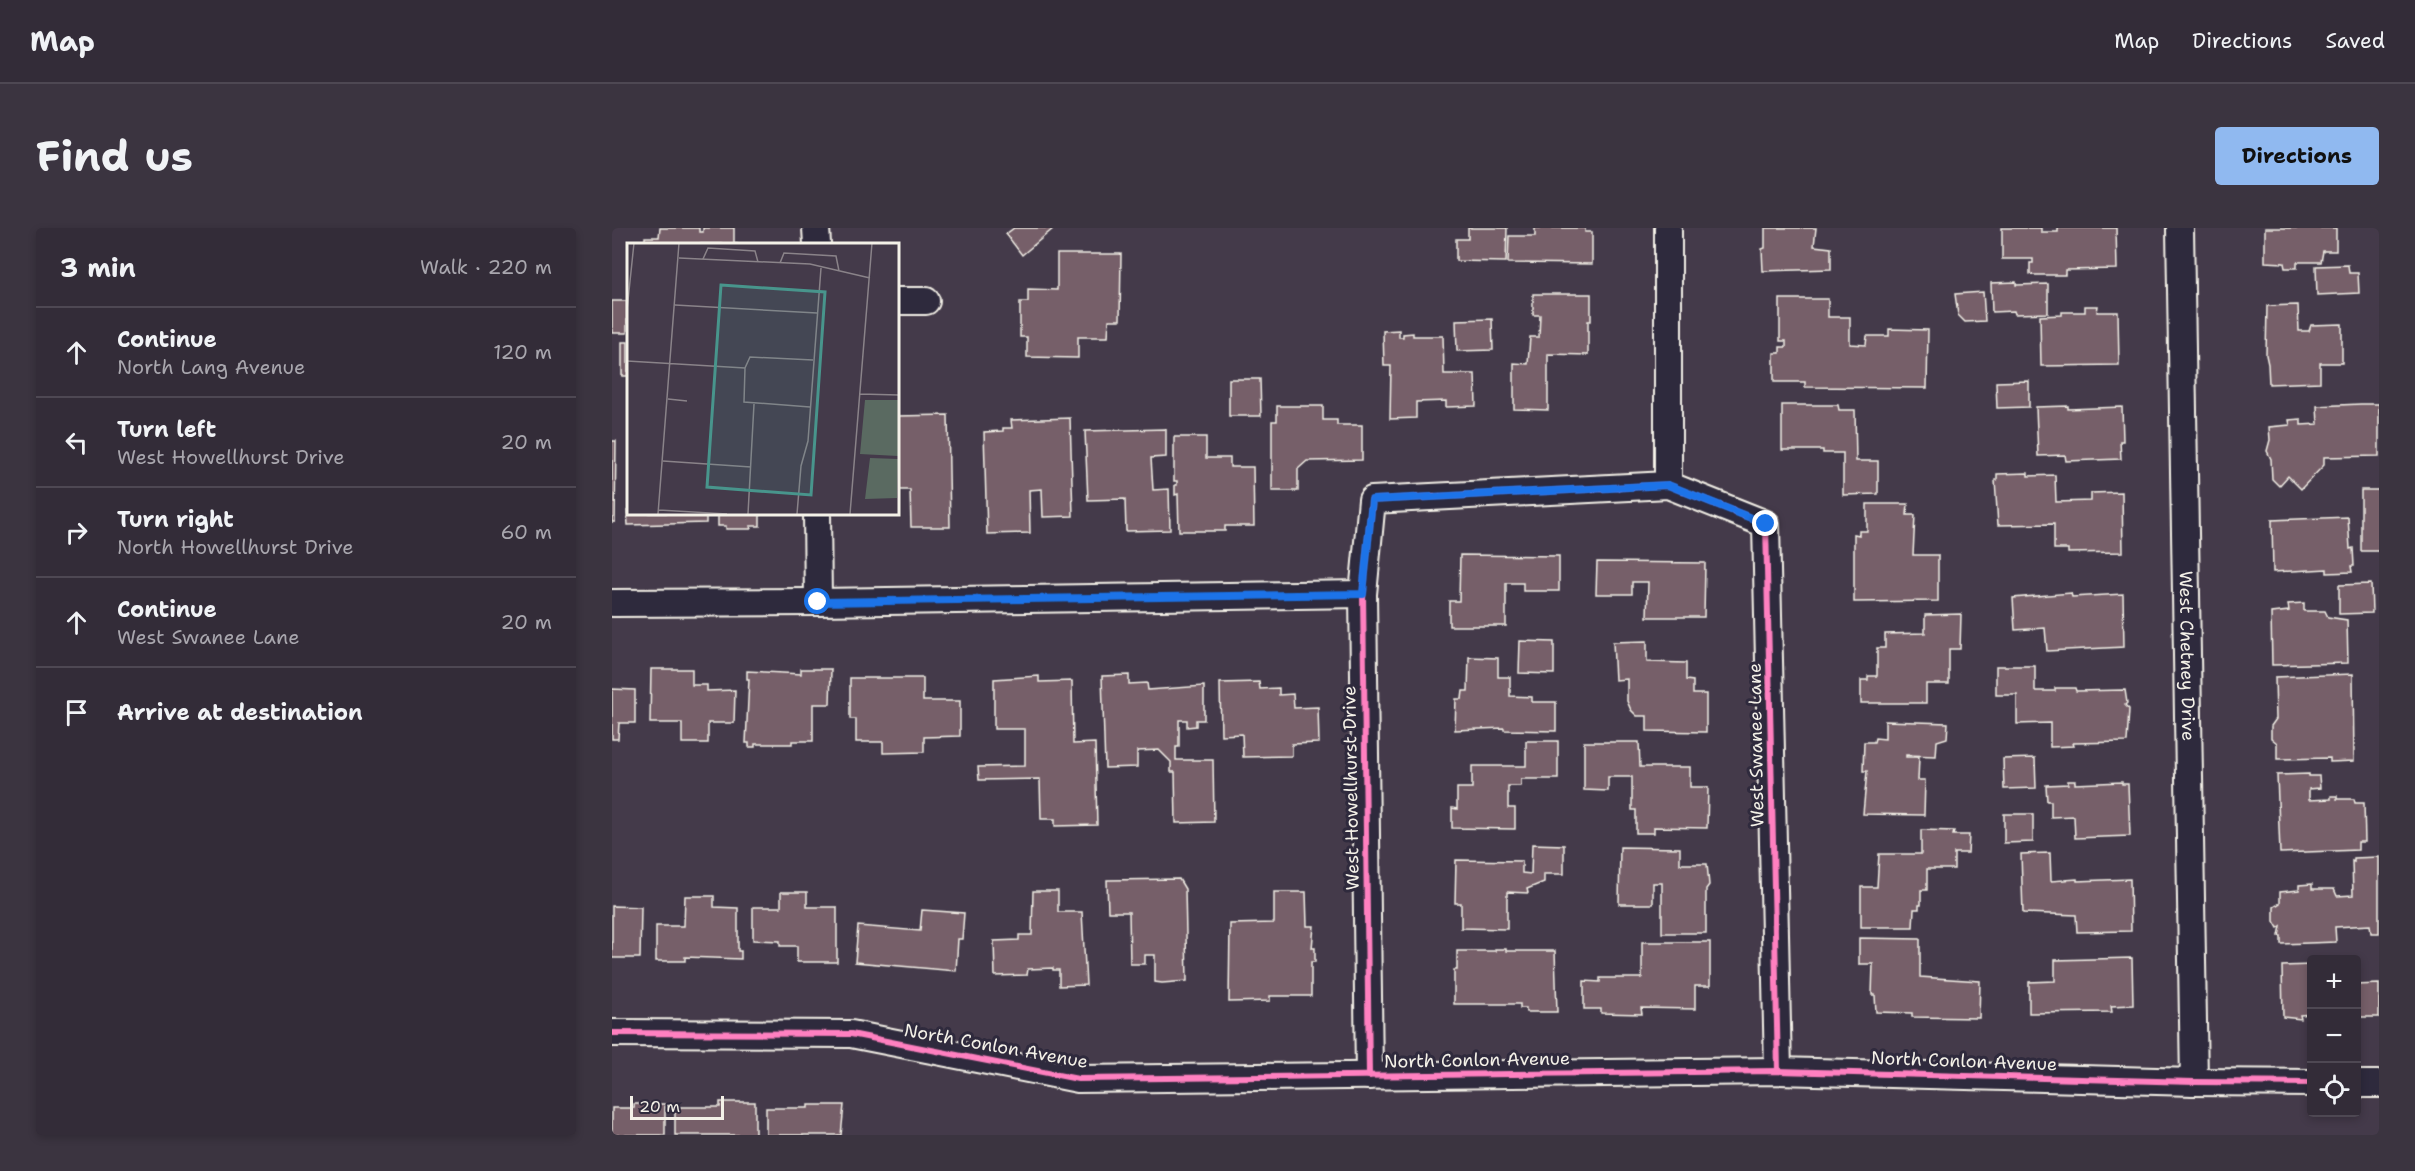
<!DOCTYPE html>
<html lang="en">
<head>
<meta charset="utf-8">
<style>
  body { margin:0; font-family:"Shantell Sans",sans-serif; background:#3b3440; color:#f1f3f6 }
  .controls { position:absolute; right:18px; bottom:18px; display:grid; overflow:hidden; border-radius:6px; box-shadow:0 3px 9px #0003 }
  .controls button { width:54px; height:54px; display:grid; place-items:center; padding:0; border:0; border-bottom:2px solid #4e4853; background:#332c38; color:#f1f3f6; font:30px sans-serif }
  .scale { position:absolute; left:18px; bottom:15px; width:94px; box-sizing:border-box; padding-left:6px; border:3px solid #f4f1e8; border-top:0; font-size:16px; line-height:21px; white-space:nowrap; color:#f4f1e8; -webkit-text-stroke:4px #2f2a3d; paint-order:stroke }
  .stop { position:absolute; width:18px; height:18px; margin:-14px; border:4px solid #1a73e8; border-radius:50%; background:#fff }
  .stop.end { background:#1a73e8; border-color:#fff; box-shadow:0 2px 6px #0008 }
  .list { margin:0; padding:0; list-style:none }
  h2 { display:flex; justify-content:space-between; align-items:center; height:78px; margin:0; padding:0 24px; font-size:26px }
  h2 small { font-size:20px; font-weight:400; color:#a9a7ae }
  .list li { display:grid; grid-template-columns:39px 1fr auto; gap:18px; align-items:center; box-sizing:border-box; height:90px; padding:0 24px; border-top:2px solid #4e4853 }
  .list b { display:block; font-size:22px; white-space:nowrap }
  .list p { margin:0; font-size:20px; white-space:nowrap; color:#a9a7ae }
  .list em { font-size:20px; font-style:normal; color:#a9a7ae }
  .icon { flex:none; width:33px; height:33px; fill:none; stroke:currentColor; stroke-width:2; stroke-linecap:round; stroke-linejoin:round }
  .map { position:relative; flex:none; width:1767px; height:907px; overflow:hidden; border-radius:6px }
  header { display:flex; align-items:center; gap:36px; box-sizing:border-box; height:84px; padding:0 30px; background:#332c38; border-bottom:2px solid #4e4853 }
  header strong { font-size:28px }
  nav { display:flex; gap:33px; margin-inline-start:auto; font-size:21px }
  .intro { display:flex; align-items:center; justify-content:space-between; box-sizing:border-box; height:144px; padding:0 36px }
  h1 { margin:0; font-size:42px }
  .button { padding:15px 27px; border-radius:6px; background:#90b9f0; color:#111; font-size:21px; font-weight:700 }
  main { display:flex; gap:36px; padding:0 36px }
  aside { flex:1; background:#332c38; border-radius:6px; box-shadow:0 3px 9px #0003 }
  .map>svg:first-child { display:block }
</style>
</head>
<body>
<header>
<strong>Map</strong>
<nav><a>Map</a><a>Directions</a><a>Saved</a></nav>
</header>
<div class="intro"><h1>Find us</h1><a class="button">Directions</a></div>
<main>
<aside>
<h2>3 min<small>Walk · 220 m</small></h2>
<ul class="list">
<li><svg class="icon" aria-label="ahead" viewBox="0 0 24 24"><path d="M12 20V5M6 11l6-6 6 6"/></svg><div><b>Continue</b><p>North Lang Avenue</p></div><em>120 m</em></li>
<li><svg class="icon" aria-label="left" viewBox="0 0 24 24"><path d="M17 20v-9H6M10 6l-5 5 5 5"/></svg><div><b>Turn left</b><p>West Howellhurst Drive</p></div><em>20 m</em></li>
<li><svg class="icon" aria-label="right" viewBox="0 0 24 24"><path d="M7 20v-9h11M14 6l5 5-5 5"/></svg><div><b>Turn right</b><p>North Howellhurst Drive</p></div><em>60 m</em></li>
<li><svg class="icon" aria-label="ahead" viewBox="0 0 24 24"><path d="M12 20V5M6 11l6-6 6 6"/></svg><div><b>Continue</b><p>West Swanee Lane</p></div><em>20 m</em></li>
<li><svg class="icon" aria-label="arrive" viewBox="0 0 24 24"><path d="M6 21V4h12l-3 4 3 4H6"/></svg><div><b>Arrive at destination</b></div></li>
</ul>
</aside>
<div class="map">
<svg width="1767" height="907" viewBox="0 0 1767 907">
  <rect width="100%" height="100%" fill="#443a4a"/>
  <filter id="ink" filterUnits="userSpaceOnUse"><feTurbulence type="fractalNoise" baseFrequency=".0167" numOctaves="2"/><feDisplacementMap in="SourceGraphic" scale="12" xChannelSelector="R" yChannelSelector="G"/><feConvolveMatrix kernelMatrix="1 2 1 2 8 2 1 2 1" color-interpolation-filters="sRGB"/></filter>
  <g filter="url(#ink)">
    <g fill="#765e69" stroke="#f4f1e8" stroke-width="1.5">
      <polygon points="48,0 87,0 87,4 91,4 91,0 122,0 122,16 126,16 33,16 33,9 47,9"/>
      <polygon points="402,0 442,0 410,27 394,6"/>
      <polygon points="856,0 895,0 894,34 844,33 844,11 856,11"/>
      <polygon points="923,0 973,0 973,4 980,4 980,36 896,35 897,8 923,8"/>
      <polygon points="1153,0 1204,0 1202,18 1219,20 1219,41 1151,43 1150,21 1153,20"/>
      <polygon points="1390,0 1429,0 1429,4 1446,4 1446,0 1504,0 1505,41 1453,42 1453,47 1422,47 1418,46 1418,35 1421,35 1421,31 1390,31"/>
      <polygon points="1653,0 1724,0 1724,23 1711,23 1709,34 1685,34 1685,40 1673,40 1672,35 1653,34"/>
      <polygon points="445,26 509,26 508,92 497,92 496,109 466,109 466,130 415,129 415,109 408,109 408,74 416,74 416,61 445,62"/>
      <polygon points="1736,37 1737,45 1746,45 1747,65 1705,67 1704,38"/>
      <polygon points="1404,54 1404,57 1436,56 1436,85 1403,86 1402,83 1380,84 1379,55"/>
      <polygon points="1371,64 1373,93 1353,94 1346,87 1343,66"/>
      <polygon points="921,66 979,66 979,93 976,93 976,127 936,126 936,182 902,181 902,135 916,136 918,109 927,109 928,87 921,87"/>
      <polygon points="1168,71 1216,71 1216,89 1238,89 1238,116 1254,117 1255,108 1277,108 1277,101 1316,102 1315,160 1193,159 1193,154 1162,154 1162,125 1168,125 1168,119 1174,119 1174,113 1168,113"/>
      <rect x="0" y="73" width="15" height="32"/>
      <polygon points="1686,77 1687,103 1697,103 1699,97 1730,96 1730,135 1708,135 1708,154 1657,156 1656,136 1654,127 1655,78"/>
      <polygon points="1473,78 1486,78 1485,84 1506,84 1507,137 1429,138 1428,88 1450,87 1450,84 1473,84"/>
      <polygon points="880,91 881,122 845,123 844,92"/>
      <polygon points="787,102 787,109 791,109 791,106 801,105 801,108 831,108 832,146 863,146 864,178 834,179 834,173 804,174 804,190 778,191 779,138 772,138 771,103"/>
      <rect x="10" y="114" width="6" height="34"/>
      <polygon points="617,151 648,151 649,188 617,188"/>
      <polygon points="1417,153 1417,179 1385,180 1384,154"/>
      <polygon points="1749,176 1767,176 1767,228 1712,229 1712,237 1689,261 1676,248 1667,258 1660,251 1659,231 1655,223 1658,212 1657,199 1678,197 1677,192 1689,191 1689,197 1706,196 1705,178"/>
      <polygon points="1170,177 1226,177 1227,182 1243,182 1244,233 1266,233 1266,266 1231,267 1231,225 1211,225 1211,222 1170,222"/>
      <polygon points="665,178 711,178 711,192 725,192 725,197 750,197 750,232 695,233 686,241 686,263 660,263 660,193 665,193"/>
      <polygon points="1456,178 1456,181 1510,179 1511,213 1508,213 1509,231 1454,233 1453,227 1426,228 1424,179"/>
      <polygon points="336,187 338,299 299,299 298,262 285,262 285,188"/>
      <polygon points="458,190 461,288 431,289 430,261 417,262 418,305 375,306 372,204 391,203 391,200 400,200 399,192"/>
      <polygon points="554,201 554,229 539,230 541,262 557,261 558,302 514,303 513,271 476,272 473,203"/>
      <polygon points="562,209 594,209 594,230 618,230 618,239 641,239 642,298 613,298 613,303 567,303 566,266 563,267 563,257 565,257 565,253 562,253"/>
      <polygon points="0,213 4,213 3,294 0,294"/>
      <polygon points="1416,245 1416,248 1443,247 1444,274 1479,273 1479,265 1510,264 1511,324 1456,325 1456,321 1442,321 1442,296 1386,297 1383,252 1385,252 1385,246"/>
      <rect x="1749" y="262" width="18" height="61"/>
      <polygon points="1255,276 1296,276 1295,287 1303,287 1301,327 1326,327 1326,373 1242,374 1242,306 1247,307 1247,303 1255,303"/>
      <polygon points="15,282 16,285 94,285 94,295 16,297"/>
      <polygon points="106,285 148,285 148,298 138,298 139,301 114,301 114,298 106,298"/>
      <polygon points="1736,289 1738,321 1741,320 1742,338 1739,338 1740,344 1715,345 1715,341 1661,344 1660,292"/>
      <polygon points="848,327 947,328 947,363 911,363 911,355 894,355 894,398 837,398 837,373 847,373"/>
      <polygon points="985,334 1093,335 1092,389 1035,389 1036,354 1020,354 1020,366 984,366"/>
      <polygon points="1759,356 1760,385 1727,386 1727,357"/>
      <polygon points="1459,365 1460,369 1511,366 1512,419 1435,423 1433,400 1403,402 1401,370"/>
      <polygon points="1692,375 1692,383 1713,383 1716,389 1735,392 1736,435 1660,437 1659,385 1677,383 1676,376"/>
      <polygon points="1349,386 1348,421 1337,421 1337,456 1314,456 1314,475 1249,475 1249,452 1256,452 1256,448 1265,448 1265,420 1273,420 1273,406 1313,405 1313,387"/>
      <polygon points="908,413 942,414 942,446 907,445"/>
      <polygon points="1035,413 1035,434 1074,435 1074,452 1081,453 1081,466 1094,466 1094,504 1035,503 1035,488 1025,488 1019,482 1015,473 1015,451 1003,452 1001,414"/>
      <polygon points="857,429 886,430 886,449 898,449 898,468 920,469 920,474 944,474 944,503 892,502 892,500 843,502 844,471 850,471 851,463 856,463"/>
      <polygon points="1384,438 1423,438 1423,463 1443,463 1443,460 1463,460 1464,463 1513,462 1515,475 1513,477 1517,481 1515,514 1461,515 1462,518 1438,519 1438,495 1405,496 1405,467 1384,467"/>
      <polygon points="39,441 80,441 80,457 95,457 95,463 123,462 122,495 96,495 96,515 70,515 70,495 38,495"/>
      <polygon points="189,441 219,441 218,476 201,476 201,513 180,513 180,516 143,516 143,519 137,519 137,515 134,515 137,451 135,451 135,443 189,446"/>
      <polygon points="1741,446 1742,533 1718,534 1718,530 1665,531 1665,515 1659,510 1659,498 1664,491 1663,449"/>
      <polygon points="517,447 517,456 535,455 536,462 592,458 592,492 584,492 584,498 575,499 575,492 567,492 567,519 564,519 564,532 601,532 602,594 564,595 563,544 559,544 559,534 547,522 525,523 525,539 493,540 490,448"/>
      <polygon points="427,448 427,454 460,453 461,516 483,515 485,597 443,598 443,591 429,591 428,551 367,552 366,539 413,538 413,501 382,501 382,451"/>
      <polygon points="238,450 311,450 311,473 348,473 348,508 312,509 312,524 271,525 271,514 244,514 244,491 238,491"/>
      <polygon points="647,454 648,461 667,460 667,467 681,466 682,480 706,479 707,515 680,516 680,528 631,529 630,506 609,507 608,455"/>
      <polygon points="0,461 23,462 23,495 7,495 6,511 0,511"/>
      <polygon points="1273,493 1336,495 1335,510 1325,513 1324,528 1294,527 1294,529 1307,529 1306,552 1313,552 1312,587 1251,586 1255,543 1251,543 1252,514 1262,514 1263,510 1273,511"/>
      <polygon points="914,513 946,513 946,551 909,551 909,558 896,558 896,580 903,580 903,601 840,600 840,580 845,581 845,560 860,560 860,538 914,538"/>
      <polygon points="972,514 1027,514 1028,539 1078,539 1078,559 1096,559 1095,600 1042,599 1042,605 1024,605 1024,582 1020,582 1020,549 996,549 996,563 972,562"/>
      <polygon points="1423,530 1424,560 1392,561 1391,531"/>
      <polygon points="1697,546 1697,548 1707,548 1708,560 1697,561 1697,572 1719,571 1719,568 1725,568 1725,571 1742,571 1743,575 1752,575 1753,614 1746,614 1746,622 1668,625 1665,547"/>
      <polygon points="1456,553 1463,553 1463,556 1510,554 1510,556 1516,556 1518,608 1463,610 1462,588 1439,589 1439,573 1435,573 1434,557 1456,556"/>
      <polygon points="1392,586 1421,586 1421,614 1392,615"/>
      <polygon points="1309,602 1342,603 1341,607 1357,607 1356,625 1342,625 1342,641 1315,641 1315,662 1309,662 1309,677 1307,677 1307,681 1302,681 1301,699 1249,699 1249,659 1265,659 1267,626 1309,626"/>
      <polygon points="920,616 952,617 952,646 932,646 932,654 915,661 916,665 895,664 895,701 849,700 849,675 843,675 844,632 910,633 910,645 919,646"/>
      <polygon points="1008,619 1068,620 1068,636 1095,636 1097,657 1094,661 1094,705 1050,705 1050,655 1041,655 1041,676 1007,676"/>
      <polygon points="1438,625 1439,653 1465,651 1465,653 1518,651 1519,703 1465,704 1464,687 1411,685 1409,626"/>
      <polygon points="1767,629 1767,705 1759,705 1758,697 1723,699 1724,714 1669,716 1669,708 1667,708 1669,698 1666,700 1662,693 1662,679 1668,675 1668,664 1687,662 1687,657 1700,656 1700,661 1722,661 1725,668 1741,667 1740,633 1742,634 1742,630"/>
      <polygon points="567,651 573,661 575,753 550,755 543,754 543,727 533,727 533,736 518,736 517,684 496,684 495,652"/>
      <polygon points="421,663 446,663 446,684 470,684 474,757 447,758 447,742 441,742 441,740 416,741 415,747 383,748 382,713 407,712 407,707 420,707"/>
      <polygon points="169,664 195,664 195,679 225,679 225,734 185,734 185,718 168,718 168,713 141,712 141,679 169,679"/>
      <polygon points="662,664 694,664 695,698 702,698 700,720 703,720 703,734 699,734 699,768 658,768 658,773 617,774 618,696 662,695"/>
      <polygon points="73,668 102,668 102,679 126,680 126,723 129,723 129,731 73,729 73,733 44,733 44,698 72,698"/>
      <polygon points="0,678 29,679 28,730 0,730"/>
      <polygon points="310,682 352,685 350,711 346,711 344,743 243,734 246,698 308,703"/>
      <polygon points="1247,710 1308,711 1308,749 1368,753 1367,790 1300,789 1300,785 1264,784 1263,767 1260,767 1261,736 1247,736"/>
      <polygon points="1030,714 1098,714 1098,758 1083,758 1083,781 1029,780 1030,786 989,785 989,781 972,781 972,753 988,754 988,750 1030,750"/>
      <polygon points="883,721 894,721 894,723 943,723 945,784 914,784 914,780 908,780 908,776 842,776 842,742 845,742 845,723 883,723"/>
      <polygon points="1520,730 1521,777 1499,778 1500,784 1417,785 1417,754 1443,753 1443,732"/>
      <polygon points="1700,737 1700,786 1688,787 1689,791 1671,789 1670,738"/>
      <polygon points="1767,756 1767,789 1744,789 1744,757"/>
      <polygon points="108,874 143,874 143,907 63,907 63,879 108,879"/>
      <polygon points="22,876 53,876 53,907 0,907 0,880 22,880"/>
      <polygon points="196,877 232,877 229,907 154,907 154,880 196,880"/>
    </g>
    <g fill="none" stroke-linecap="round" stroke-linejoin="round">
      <defs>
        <g id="street">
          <polyline points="204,0 205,16"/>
          <polyline points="1056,0 1056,257"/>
          <path id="s1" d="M1568 0 1582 854"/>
          <polyline points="285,73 314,73"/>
          <polyline points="205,285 206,374"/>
          <polyline points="0,375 206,374 751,366"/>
          <polyline points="0,805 239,806 466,851 1166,843 1582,854 1700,855"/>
          <polyline points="757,848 751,366 760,272 1056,257 1154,296 1166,843"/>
          <polyline points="1744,856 1767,856"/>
        </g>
      </defs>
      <use href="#street" stroke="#f4f1e8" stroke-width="30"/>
      <use href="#street" stroke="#2f2a3d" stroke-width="26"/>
      <defs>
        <g id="cycleway">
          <polyline points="0,805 239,806 466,851 1166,843 1582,854 1700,855"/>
          <polyline points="757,848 751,366 760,272 1056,257 1154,296 1166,843"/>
        </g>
      </defs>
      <use href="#cycleway" stroke="#2f2a3d" stroke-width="10"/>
      <use href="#cycleway" stroke="#ff80c0" stroke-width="6"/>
    </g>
  </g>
  <g fill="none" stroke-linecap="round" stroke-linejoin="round" filter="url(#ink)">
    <polyline stroke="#1a73e8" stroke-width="8" points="206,374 751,366 760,272 1056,257 1154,296"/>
  </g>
  <g text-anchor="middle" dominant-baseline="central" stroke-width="6" stroke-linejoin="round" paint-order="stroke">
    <g font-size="18" fill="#f4f1e8" stroke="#2f2a3d">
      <text stroke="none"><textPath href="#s1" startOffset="428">West Chetney Drive</textPath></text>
      <text transform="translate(1144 517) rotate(-91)">West Swanee Lane</text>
      <text transform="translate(739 560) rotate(-91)">West Howellhurst Drive</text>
      <text transform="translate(384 818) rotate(10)">North Conlon Avenue</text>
      <text transform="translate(865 832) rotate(-1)">North Conlon Avenue</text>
      <text transform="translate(1352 833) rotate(2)">North Conlon Avenue</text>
    </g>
  </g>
  <g transform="translate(15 15)">
    <rect width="272" height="272" fill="#443a4a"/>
    <path d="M238 157H271V213L233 211ZM243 215 271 216 270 255 238 256Z" fill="#5a6a61"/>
    <path fill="none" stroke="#8a8389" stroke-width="1.5" d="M52 15 183 21 243 35M76 16 81 5 128 8 131 19M153 20 157 10 209 13 212 28M48 62 190 70M0 67 7 0M0 118 118 125M233 151 272 152M41 156 60 158M183 164 117 159 118 125 123 114 186 117M36 218 124 224M32 267 100 271M31 271 52 0M121 271 127 161M170 271 174 223 181 198 194 25M223 271 245 0"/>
    <path fill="#48958c" fill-opacity="0.15" stroke="#48958c" stroke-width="3" d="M94 42 198 49 184 252 80 244Z"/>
    <rect width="272" height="272" fill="none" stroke="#f4f1e8" stroke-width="3"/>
  </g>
</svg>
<div class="controls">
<button>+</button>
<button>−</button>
<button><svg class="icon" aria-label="locate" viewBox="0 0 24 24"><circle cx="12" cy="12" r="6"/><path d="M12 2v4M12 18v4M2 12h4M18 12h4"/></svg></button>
</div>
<div class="scale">20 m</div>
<div class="stop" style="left:206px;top:374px"></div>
<div class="stop end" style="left:1154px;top:296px"></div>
</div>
</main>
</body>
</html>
